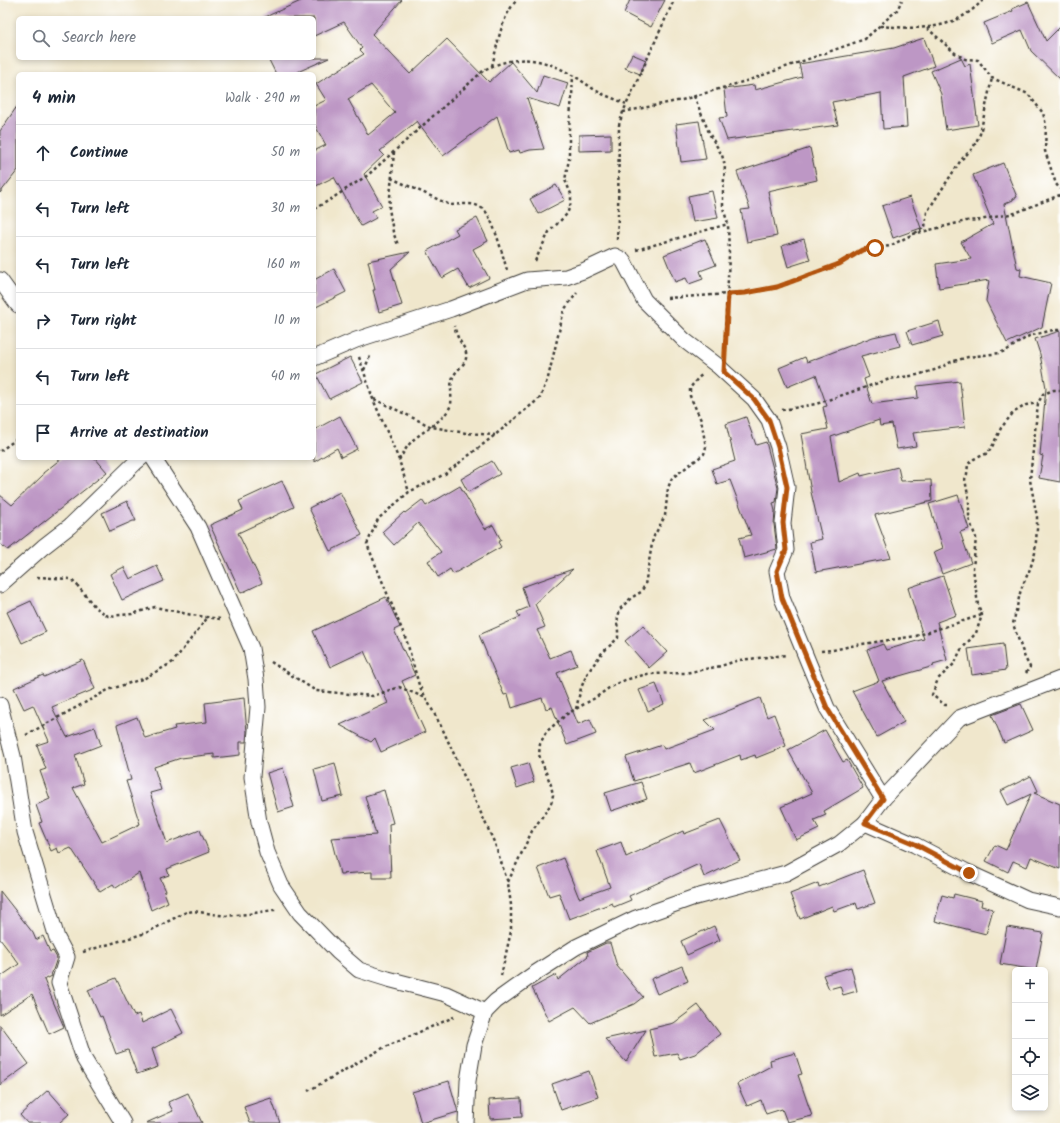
<!DOCTYPE html>
<html lang="en">
<head>
<meta charset="utf-8">
<style>
  body { margin:0; font-family:Kalam,sans-serif; background:#f2f2f3; color:#1f2937 }
  .controls { position:absolute; right:12px; bottom:12px; display:grid; overflow:hidden; border-radius:6px; box-shadow:0 2px 6px #0003 }
  .controls button { width:36px; height:36px; display:grid; place-items:center; padding:0; border:0; border-bottom:1px solid #e0e1e3; background:#fff; color:#1f2937; font:20px sans-serif }
  .stop { position:absolute; width:12px; height:12px; margin:-9px; border:3px solid #b45309; border-radius:50%; background:#fff }
  .stop.end { background:#b45309; border-color:#fff; box-shadow:0 1px 4px #0008 }
  .list { margin:0; padding:0; list-style:none }
  h2 { display:flex; justify-content:space-between; align-items:center; height:52px; margin:0; padding:0 16px; font-size:17px }
  h2 small { font-size:13px; font-weight:400; color:#747a83 }
  .list li { display:grid; grid-template-columns:26px 1fr auto; gap:12px; align-items:center; box-sizing:border-box; height:56px; padding:0 16px; border-top:1px solid #e0e1e3 }
  .list b { display:block; font-size:15px; white-space:nowrap }
  .list em { font-size:13px; font-style:normal; color:#747a83 }
  .icon { flex:none; width:22px; height:22px; fill:none; stroke:currentColor; stroke-width:2; stroke-linecap:round; stroke-linejoin:round }
  .map { position:relative; flex:none; width:1060px; height:1123px; overflow:hidden }
  .search { position:absolute; background:#fff; box-shadow:0 2px 6px #0003; left:16px; top:16px; width:300px; height:44px; display:flex; align-items:center; gap:10px; box-sizing:border-box; padding:0 14px; border-radius:6px; color:#747a83; font-size:15px }
  .panel { position:absolute; background:#fff; box-shadow:0 2px 6px #0003; left:16px; top:72px; width:300px; height:388px; border-radius:6px }
  .map>svg:first-child { display:block }
</style>
</head>
<body>
<div class="map">
<svg width="1060" height="1123" viewBox="0 0 1060 1123">
  <rect width="100%" height="100%" fill="#fff"/>
  <filter id="ink" filterUnits="userSpaceOnUse"><feTurbulence type="fractalNoise" baseFrequency=".025" numOctaves="2"/><feDisplacementMap in="SourceGraphic" scale="8" xChannelSelector="R" yChannelSelector="G"/><feConvolveMatrix kernelMatrix="1 2 1 2 8 2 1 2 1" color-interpolation-filters="sRGB"/></filter>
  <filter id="wash" filterUnits="userSpaceOnUse"><feTurbulence type="fractalNoise" baseFrequency=".012" numOctaves="4" result="noise"/><feDisplacementMap in="SourceGraphic" scale="16" xChannelSelector="R" yChannelSelector="G"/><feGaussianBlur stdDeviation="0.9" result="paint"/><feColorMatrix in="noise" values="0 0 0 0 0 0 0 0 0 0 0 0 0 0 0 0 0 1.4 0 .05"/><feComposite in="paint" operator="in"/></filter>
  <g filter="url(#wash)">
    <rect width="100%" height="100%" fill="#f0e7cc"/>
    <g id="blocks">
      <g fill="#bd97c5" fill-rule="evenodd">
        <path d="M303 0H402L372 34 410 74 447 39 489 82 511 62 537 93 543 75 568 83 560 108 527 98 544 149 530 150 520 153 519 150 509 153 497 116 443 156 417 121 380 151 384 155 364 174 382 206 372 211 376 218 361 226 334 177 314 187V151L326 145 314 124V106L326 100 316 84 364 54 360 50 362 48 344 22 314 36V18H263ZM371 85 395 113 368 135 348 99Z"/>
        <polygon points="630,0 665,0 651,27 624,13"/>
        <polygon points="1028,2 1046,41 1060,27 1060,79 1031,51 1022,30 992,43 984,23 1013,11 1012,9"/>
        <polygon points="924,38 934,66 904,77 907,127 883,129 881,93 832,102 838,125 727,140 719,118 727,117 724,89 754,85 755,90 802,77 799,64 894,48"/>
        <polygon points="632,54 646,60 640,74 625,68"/>
        <polygon points="268,58 329,58 293,74 276,74"/>
        <polygon points="961,58 965,66 970,64 978,125 946,130 941,94 931,71"/>
        <polygon points="18,105 18,170 0,193 0,131"/>
        <polygon points="699,121 706,159 681,162 676,124"/>
        <polygon points="611,134 611,150 579,151 579,135"/>
        <polygon points="810,148 817,180 768,191 777,236 747,242 741,210 750,209 737,172"/>
        <polygon points="1003,163 1017,197 1013,199 1013,200 1004,204 1017,268 1021,269 1020,276 1051,283 1042,327 1007,343 986,301 989,280 939,288 936,264 971,259 961,242 993,224 973,175"/>
        <polygon points="556,185 565,200 538,214 530,199"/>
        <polygon points="712,191 718,218 693,222 688,196"/>
        <polygon points="910,197 921,228 893,238 882,206"/>
        <polygon points="477,218 488,241 473,249 489,278 469,288 458,269 442,278 427,251 458,234 455,229"/>
        <polygon points="705,239 716,265 700,271 703,279 689,284 686,278 675,282 664,255"/>
        <polygon points="804,239 810,260 788,267 782,246"/>
        <polygon points="410,252 391,269 402,305 379,312 373,290 375,290 368,261"/>
        <polygon points="334,269 346,292 314,308 314,280"/>
        <polygon points="939,321 943,336 912,345 907,331"/>
        <polygon points="1060,331 1060,482 1039,478 1043,456 1040,455 1046,388 1040,354 1035,339"/>
        <polygon points="896,332 900,346 861,356 869,377 864,379 872,404 918,398 917,386 960,381 965,427 913,433 916,446 897,449 892,424 880,426 879,420 831,437 839,482 860,473 861,476 898,467 901,481 931,480 932,501 875,515 891,558 816,572 810,542 822,539 811,492 801,434 828,429 823,407 827,406 816,375 787,387 779,368 805,357 807,362 873,337"/>
        <polygon points="350,357 363,382 329,399 316,374"/>
        <polygon points="340,416 357,449 341,457 337,448 314,462 314,430"/>
        <polygon points="746,417 756,445 766,442 778,488 776,502 773,503 775,511 774,524 777,549 744,558 739,538 751,535 730,480 717,484 712,469 735,461 726,424"/>
        <polygon points="62,458 95,458 107,472 8,550 0,544 0,495 12,505 43,475 43,473"/>
        <polygon points="492,461 500,474 468,492 461,479"/>
        <polygon points="282,481 294,507 238,533 262,583 241,593 210,525 243,510 239,501"/>
        <polygon points="460,486 485,529 493,525 501,540 498,542 501,547 453,574 450,569 438,577 428,561 441,552 418,523 394,545 382,532 404,512 405,513 422,500 426,506"/>
        <polygon points="340,492 362,535 330,551 309,508"/>
        <polygon points="958,495 969,529 960,532 971,563 942,574 934,552 943,548 929,504"/>
        <polygon points="127,501 136,521 133,521 110,531 102,513"/>
        <polygon points="157,566 164,581 122,600 110,574 124,567 130,579"/>
        <polygon points="573,569 535,604 545,627 537,630 550,658 571,650 577,665 557,673 578,724 590,719 596,734 567,745 552,707 546,709 542,698 512,708 508,694 504,695 479,635 520,617 517,612 529,607 522,587"/>
        <polygon points="943,576 956,615 937,622 947,660 933,664 934,666 882,681 904,722 877,737 852,691 879,681 867,650 883,644 886,650 924,639 908,588"/>
        <polygon points="386,597 400,627 394,630 415,675 402,681 425,732 381,752 375,738 371,742 340,725 388,703 364,651 330,667 313,631"/>
        <polygon points="31,601 46,632 22,643 7,612"/>
        <polygon points="643,626 667,652 649,668 625,641"/>
        <polygon points="1003,644 1006,670 972,675 968,649"/>
        <polygon points="83,660 95,689 52,707 67,737 95,727 101,745 75,755 84,784 73,788 102,842 140,824 126,781 131,780 117,725 137,717 145,738 175,729 174,726 207,722 205,703 244,698 247,732 246,742 240,742 240,755 214,758 214,754 181,758 154,767 161,790 150,793 167,843 200,830 209,852 167,869 169,875 160,878 166,891 164,892 168,902 151,910 139,873 116,888 113,884 100,892 71,848 59,853 57,848 51,851 39,823 42,822 36,805 50,799 40,771 46,769 37,745 49,741 33,705 24,709 14,688 43,675 44,677"/>
        <polygon points="656,684 664,704 648,711 639,690"/>
        <polygon points="760,698 767,717 774,714 786,746 756,758 755,755 741,760 740,755 694,773 690,763 634,781 626,757 662,745 664,749 715,730 705,720"/>
        <polygon points="1021,704 1033,730 1004,743 992,715"/>
        <polygon points="825,730 843,762 847,760 863,788 824,811 826,815 814,820 819,829 796,840 781,807 812,793 788,750"/>
        <polygon points="335,763 343,796 322,801 314,769"/>
        <polygon points="528,763 534,782 517,788 511,768"/>
        <polygon points="283,768 294,807 278,812 267,773"/>
        <polygon points="1031,776 1038,791 1034,793 1060,804 1060,869 1031,857 1027,867 1013,861 1008,872 986,861 995,845 1006,850 1031,794 1008,805 1001,791"/>
        <polygon points="641,782 647,799 611,811 605,793"/>
        <polygon points="384,790 393,823 389,824 391,878 372,878 372,872 340,874 331,838 376,835 365,796"/>
        <polygon points="720,820 740,860 704,877 699,864 629,896 631,900 614,907 612,903 569,919 559,893 549,896 538,868 563,858 579,898 610,887 597,851 621,842 626,857 683,831 684,834"/>
        <polygon points="863,870 875,903 858,909 856,903 834,911 832,906 800,919 790,894 818,883 819,887"/>
        <polygon points="0,891 33,933 36,940 43,936 50,952 53,951 57,958 53,970 51,972 52,976 44,980 64,1027 49,1034 32,994 0,1015 0,977 19,964 0,939"/>
        <polygon points="954,894 982,901 981,906 993,909 986,934 935,921 942,895 953,898"/>
        <polygon points="714,926 720,940 687,955 681,941"/>
        <polygon points="1007,927 1043,933 1036,970 1000,964"/>
        <polygon points="606,943 610,943 617,966 643,997 634,1004 590,1023 575,1007 549,1021 532,988 556,975 558,980 588,956 587,952"/>
        <polygon points="682,966 688,981 657,994 651,979"/>
        <polygon points="851,967 857,991 843,995 840,986 829,989 823,975"/>
        <polygon points="116,978 134,1016 139,1014 142,1023 171,1009 183,1033 152,1049 158,1067 137,1074 128,1050 116,1054 102,1016 100,1017 88,990"/>
        <polygon points="698,1005 720,1034 695,1054 680,1059 677,1053 655,1057 649,1029 674,1023"/>
        <polygon points="0,1025 29,1064 0,1085"/>
        <polygon points="646,1030 626,1062 605,1039"/>
        <polygon points="795,1053 802,1074 798,1075 812,1116 787,1122 782,1109 766,1114 761,1100 747,1106 737,1084 771,1066 770,1060"/>
        <polygon points="589,1071 598,1097 561,1110 552,1084"/>
        <polygon points="449,1081 458,1112 421,1123 412,1092"/>
        <polygon points="48,1090 69,1114 59,1123 27,1123 20,1115"/>
        <polygon points="188,1093 202,1123 146,1123 173,1111 168,1102"/>
        <polygon points="271,1098 280,1123 250,1123 244,1107"/>
        <polygon points="521,1098 522,1117 490,1119 489,1100"/>
      </g>
    </g>
  </g>
  <g filter="url(#ink)">
    <use href="#blocks" fill-opacity="0" stroke="#3c3a36" stroke-width="1"/>
    <g fill="none" stroke-linecap="round" stroke-linejoin="round">
      <defs>
        <g id="minor">
          <polyline points="0,280 18,305"/>
          <polyline points="314,358 356,340 451,309 527,280 566,277 583,271 615,256 623,260 644,300 684,340 718,366 754,399 769,420 778,447 787,487 783,523 786,550 777,571 782,598 827,708 883,799"/>
          <polyline points="153,458 198,527 251,648 256,679 258,707 252,777 259,822 267,852 281,885 300,913 338,952 359,970 388,979 446,994 485,1012"/>
          <polyline points="0,585 43,547 70,526 135,463 141,458"/>
          <polyline points="0,705 13,756 25,832 57,938 67,957 59,983 84,1059 123,1123"/>
          <polyline points="865,823 915,845 969,873 1028,900 1060,907"/>
          <polyline points="466,1123 468,1081 474,1045 485,1012 496,1001 534,974 576,947 636,918 692,898 786,873 839,844 865,823 883,799 959,718 1060,679"/>
        </g>
      </defs>
      <use href="#minor" stroke="#3c3a36" stroke-width="17"/>
      <g stroke="#3c3a36" stroke-width="2.5" stroke-dasharray="3 3" stroke-linecap="butt">
        <path d="M880 26C921 29 952 32 983 0"/>
        <polyline points="927,28 955,53 965,59 978,60 992,78 1028,94 1043,113 1046,125 1045,151 1056,184 1060,189"/>
        <path d="M492 66C498 43 501 17 517 0"/>
        <polyline points="694,96 710,135 722,155 725,166 723,192 723,208 728,224 729,254 725,349"/>
        <polyline points="623,112 682,100 749,80 865,39 897,10 902,0"/>
        <polyline points="394,152 389,208 393,232 398,245"/>
        <path d="M391 178 450 205C460 205 474 201 483 209 493 216 503 257 507 270"/>
        <path d="M314 209 328 201 368 175 484 70C517 54 541 57 572 75 580 79 587 85 595 90 605 96 616 99 626 104"/>
        <polyline points="915,233 925,227 927,212 961,160 973,148 980,134 992,78"/>
        <polyline points="617,240 618,216 619,125 623,112 674,0"/>
        <polyline points="636,250 728,224"/>
        <polyline points="535,261 549,232 567,214 571,203 571,194 565,180 569,159 569,127 572,97 573,75"/>
        <polyline points="667,298 745,293 777,287 839,264 862,250 890,246 913,234 934,229 966,221 980,220 1015,213 1060,195"/>
        <polyline points="359,357 373,399 399,460 409,492"/>
        <polyline points="364,370 371,354"/>
        <polyline points="374,399 432,427 466,433 495,435"/>
        <polyline points="782,410 816,404 890,379 917,375 938,369 951,362 968,357 1000,353 1007,350 1029,336 1053,330 1060,330"/>
        <polyline points="0,451 18,438"/>
        <path d="M399 460C403 453 407 446 413 440 423 431 447 419 451 404 452 398 450 388 452 380 454 372 460 369 464 363 471 352 460 344 457 335 456 332 455 329 454 326"/>
        <polyline points="37,577 70,579 77,585 95,607 108,616 132,614 155,607 192,615 220,619"/>
        <polyline points="821,651 833,650 856,645 916,636 982,615"/>
        <polyline points="271,662 316,691 373,696 399,687 426,698"/>
        <polyline points="1026,673 1030,667 1025,658 1013,624 1021,589 1030,569 1035,553 1037,529 1037,517 1030,480 1031,469 1038,403 1043,394 1054,390 1060,390"/>
        <polyline points="947,705 945,705 932,695 938,679 955,663 960,651 976,633 982,615 978,605 973,568 976,538 969,519 969,501 965,479 967,474 968,464 974,459 988,453 992,447 1001,428 1013,413 1026,405 1038,403"/>
        <polyline points="576,709 581,688 587,674 601,654 618,638 618,631 617,622 620,609 631,598 641,592 645,585 653,538 665,516 668,488 672,478 704,454 706,447 701,420 690,396 690,388 698,378 702,375"/>
        <polyline points="26,735 108,690 145,678 173,662 208,617"/>
        <polyline points="508,882 532,831 551,804 553,795 551,785 539,755 540,744 546,732 567,714 595,698 609,688 625,680 647,674 685,673 721,666 739,660 787,655"/>
        <polyline points="83,952 146,933 184,913 193,911 226,916 249,914 273,910 277,910"/>
        <polyline points="501,976 511,931 511,905 508,883 495,844 443,730 419,685 407,642 367,544 378,519 409,492 445,474 495,435 540,398 548,378 564,310 577,293"/>
        <polyline points="308,1091 383,1048 454,1017"/>
      </g>
      <use href="#minor" stroke="#fff" stroke-width="15"/>
    </g>
  </g>
  <g fill="none" stroke-linecap="round" stroke-linejoin="round" filter="url(#ink)">
    <polyline stroke="#b45309" stroke-width="5" points="875,248 862,250 839,264 777,287 745,293 728,294 724,372 754,399 769,420 778,447 787,487 783,523 786,550 777,571 782,598 827,708 883,799 865,823 915,844 969,873"/>
  </g>
</svg>
<div class="controls">
<button>+</button>
<button>−</button>
<button><svg class="icon" aria-label="locate" viewBox="0 0 24 24"><circle cx="12" cy="12" r="6"/><path d="M12 2v4M12 18v4M2 12h4M18 12h4"/></svg></button>
<button><svg class="icon" aria-label="layers" viewBox="0 0 24 24"><path d="M12 4l9 5-9 5-9-5zM3 14l9 5 9-5"/></svg></button>
</div>
<div class="stop" style="left:875px;top:248px"></div>
<div class="stop end" style="left:969px;top:873px"></div>
<div class="search"><svg class="icon" aria-label="search" viewBox="0 0 24 24"><circle cx="10" cy="10" r="6"/><path d="M15 15l6 6"/></svg>Search here</div>
<section class="panel">
<h2>4 min<small>Walk · 290 m</small></h2>
<ul class="list">
<li><svg class="icon" aria-label="ahead" viewBox="0 0 24 24"><path d="M12 20V5M6 11l6-6 6 6"/></svg><div><b>Continue</b></div><em>50 m</em></li>
<li><svg class="icon" aria-label="left" viewBox="0 0 24 24"><path d="M17 20v-9H6M10 6l-5 5 5 5"/></svg><div><b>Turn left</b></div><em>30 m</em></li>
<li><svg class="icon" aria-label="left" viewBox="0 0 24 24"><path d="M17 20v-9H6M10 6l-5 5 5 5"/></svg><div><b>Turn left</b></div><em>160 m</em></li>
<li><svg class="icon" aria-label="right" viewBox="0 0 24 24"><path d="M7 20v-9h11M14 6l5 5-5 5"/></svg><div><b>Turn right</b></div><em>10 m</em></li>
<li><svg class="icon" aria-label="left" viewBox="0 0 24 24"><path d="M17 20v-9H6M10 6l-5 5 5 5"/></svg><div><b>Turn left</b></div><em>40 m</em></li>
<li><svg class="icon" aria-label="arrive" viewBox="0 0 24 24"><path d="M6 21V4h12l-3 4 3 4H6"/></svg><div><b>Arrive at destination</b></div></li>
</ul>
</section>
</div>
</body>
</html>
